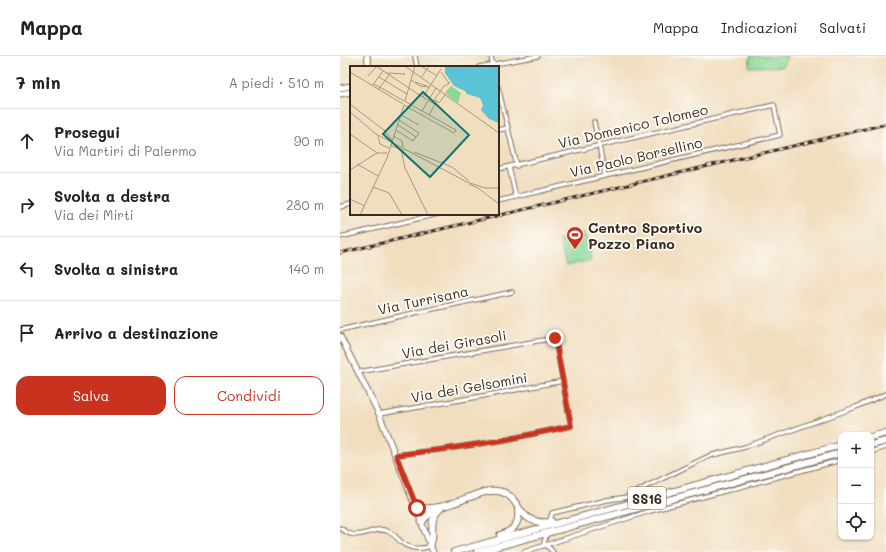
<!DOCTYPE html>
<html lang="it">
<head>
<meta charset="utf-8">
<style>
  body { margin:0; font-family:Mali,sans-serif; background:#f6f6f6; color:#222 }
  .controls { position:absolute; right:12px; bottom:12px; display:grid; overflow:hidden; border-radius:8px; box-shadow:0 1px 3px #0004 }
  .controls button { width:36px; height:36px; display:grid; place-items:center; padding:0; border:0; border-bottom:1px solid #e0e0e0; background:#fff; color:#222; font:20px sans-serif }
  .stop { position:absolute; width:12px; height:12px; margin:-9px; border:3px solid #c8321e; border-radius:50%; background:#fff }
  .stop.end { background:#c8321e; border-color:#fff; box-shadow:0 1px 4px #0008 }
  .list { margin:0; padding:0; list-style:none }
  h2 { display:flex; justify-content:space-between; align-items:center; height:52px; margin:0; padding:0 16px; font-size:17px }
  h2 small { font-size:13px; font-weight:400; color:#767676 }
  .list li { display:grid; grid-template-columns:26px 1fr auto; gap:12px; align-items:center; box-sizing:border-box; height:64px; padding:0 16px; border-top:1px solid #e0e0e0 }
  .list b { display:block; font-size:15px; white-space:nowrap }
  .list p { margin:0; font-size:13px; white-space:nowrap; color:#767676 }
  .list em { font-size:13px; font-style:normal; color:#767676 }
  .actions { display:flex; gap:8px; padding:12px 16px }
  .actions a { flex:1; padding:9px 0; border:1px solid #c8321e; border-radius:12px; text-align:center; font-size:14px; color:#c8321e }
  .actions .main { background:#c8321e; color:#fff }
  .icon { flex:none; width:22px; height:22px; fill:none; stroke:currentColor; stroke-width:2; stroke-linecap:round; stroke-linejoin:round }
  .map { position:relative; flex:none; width:546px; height:496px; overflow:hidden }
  header { display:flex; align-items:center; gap:24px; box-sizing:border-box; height:56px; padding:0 20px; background:#fff; border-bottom:1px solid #e0e0e0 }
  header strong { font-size:19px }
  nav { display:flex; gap:22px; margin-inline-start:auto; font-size:14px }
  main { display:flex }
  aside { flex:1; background:#fff }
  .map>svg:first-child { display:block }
</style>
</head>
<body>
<header>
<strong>Mappa</strong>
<nav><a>Mappa</a><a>Indicazioni</a><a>Salvati</a></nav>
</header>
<main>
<aside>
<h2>7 min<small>A piedi · 510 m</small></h2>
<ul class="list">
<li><svg class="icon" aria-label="ahead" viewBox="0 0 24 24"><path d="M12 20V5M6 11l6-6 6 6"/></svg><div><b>Prosegui</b><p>Via Martiri di Palermo</p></div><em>90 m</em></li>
<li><svg class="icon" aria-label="right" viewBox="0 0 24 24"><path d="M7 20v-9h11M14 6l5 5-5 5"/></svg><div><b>Svolta a destra</b><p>Via dei Mirti</p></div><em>280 m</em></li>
<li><svg class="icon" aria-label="left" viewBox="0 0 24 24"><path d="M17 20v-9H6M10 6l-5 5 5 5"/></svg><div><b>Svolta a sinistra</b></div><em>140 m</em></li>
<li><svg class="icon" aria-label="arrive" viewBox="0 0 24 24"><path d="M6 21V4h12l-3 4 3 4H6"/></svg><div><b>Arrivo a destinazione</b></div></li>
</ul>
<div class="actions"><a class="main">Salva</a><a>Condividi</a></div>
</aside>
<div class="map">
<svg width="546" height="496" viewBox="0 0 546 496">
  <rect width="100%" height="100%" fill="#fdfcf7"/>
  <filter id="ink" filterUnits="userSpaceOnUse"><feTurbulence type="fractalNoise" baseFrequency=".025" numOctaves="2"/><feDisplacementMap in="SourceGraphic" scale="8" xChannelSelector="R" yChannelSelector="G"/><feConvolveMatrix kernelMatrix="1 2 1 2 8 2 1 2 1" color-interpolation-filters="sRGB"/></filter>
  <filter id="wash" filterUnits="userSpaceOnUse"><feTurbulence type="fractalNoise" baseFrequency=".012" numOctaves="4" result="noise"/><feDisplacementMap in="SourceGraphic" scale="16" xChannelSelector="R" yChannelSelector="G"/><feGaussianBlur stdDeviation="0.9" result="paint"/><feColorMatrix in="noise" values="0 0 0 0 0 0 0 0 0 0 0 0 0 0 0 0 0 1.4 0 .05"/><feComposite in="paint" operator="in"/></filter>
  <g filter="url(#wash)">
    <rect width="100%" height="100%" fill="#f1debf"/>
    <g fill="#88d897" stroke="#62815a">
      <path d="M410 0H447L444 10C432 12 421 10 409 11Z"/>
      <polygon points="245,177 251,204 226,210 219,184"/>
    </g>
  </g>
  <g filter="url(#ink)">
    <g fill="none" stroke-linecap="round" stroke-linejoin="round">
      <defs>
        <g id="street">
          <polyline points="75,0 77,11"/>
          <polyline points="151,0 153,11"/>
          <polyline points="139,11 198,0"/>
          <polyline points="158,31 177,110"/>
          <polyline points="254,66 265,119"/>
          <polyline points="158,74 168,72"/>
          <polyline points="169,111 176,141"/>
          <polyline points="158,113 434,49 440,79 158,145"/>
          <polyline points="0,151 11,148"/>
          <polyline points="0,181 98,158"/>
          <polyline points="0,274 65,259 172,236"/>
          <polyline points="18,316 215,282 231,370 164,384 106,393 56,399"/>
          <polyline points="39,358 143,340 223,325"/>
          <polyline points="531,396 546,391"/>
          <polyline points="210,464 212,457 267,444 288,441 307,430 369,400 405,391 516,351 546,338"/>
          <path d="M0 472C3 474 7 477 11 478 23 482 35 470 47 475 53 477 57 482 61 486 69 493 81 494 90 490"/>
          <polyline points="206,489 213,496"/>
          <polyline points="203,490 206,480"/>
          <polyline points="184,496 310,455 501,404"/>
        </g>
        <g id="secondary">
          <polyline points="27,0 29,11"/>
          <polyline points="0,32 11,30"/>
          <polyline points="0,38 11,36"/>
          <polyline points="0,280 39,358 93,496"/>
        </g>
        <g id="highway">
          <polyline points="531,381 546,377"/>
          <polyline points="531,389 546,385"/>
          <path d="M77 452C97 455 115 446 133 440 141 437 150 434 157 435 184 438 172 470 212 466"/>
          <polyline points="82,466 85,462 95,453"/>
          <path d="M160 479C173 475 180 468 178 454"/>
          <path d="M90 490C97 475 85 466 102 451"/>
          <polyline points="114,496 501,389"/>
          <polyline points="137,496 501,397"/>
        </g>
      </defs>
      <use href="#street" stroke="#7b6956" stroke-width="5.5"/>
      <use href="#secondary" stroke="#7b6956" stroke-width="7"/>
      <use href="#highway" stroke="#7b6956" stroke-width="8"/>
      <use href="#street" stroke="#fff" stroke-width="3.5"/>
      <use href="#secondary" stroke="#fff" stroke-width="5"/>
      <use href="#highway" stroke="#fff" stroke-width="6"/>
      <defs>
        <polyline id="rail" points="0,197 546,68"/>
      </defs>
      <use href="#rail" stroke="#3b2a1e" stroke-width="3"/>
      <use href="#rail" stroke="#fdfcf7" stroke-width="1.5" stroke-dasharray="4.5" stroke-linecap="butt"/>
    </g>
  </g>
  <g fill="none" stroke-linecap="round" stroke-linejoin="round" filter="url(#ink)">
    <polyline stroke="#c8321e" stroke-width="5" points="77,452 56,399 106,393 164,384 231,370 215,282"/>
  </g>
  <defs>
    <symbol id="stadium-pin" viewBox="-11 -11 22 30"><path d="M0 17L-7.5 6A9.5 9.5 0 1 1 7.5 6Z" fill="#c8321e" stroke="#fdfcf7"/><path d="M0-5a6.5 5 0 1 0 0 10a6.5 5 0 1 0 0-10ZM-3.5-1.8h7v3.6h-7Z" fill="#fff"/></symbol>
  </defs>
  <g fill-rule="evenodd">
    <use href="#stadium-pin" x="225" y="169" width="20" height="27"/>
  </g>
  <g text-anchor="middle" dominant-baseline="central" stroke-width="3.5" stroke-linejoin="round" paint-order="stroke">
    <rect fill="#fdfcf7" stroke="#75695f" stroke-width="1" x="288" y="431" width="38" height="22" rx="3"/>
    <g font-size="13" font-weight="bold" fill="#3b2a1e">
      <text x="307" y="442">SS16</text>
    </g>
    <g font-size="14" fill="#3b2a1e" stroke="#fdfcf7">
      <text transform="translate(293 70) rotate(-13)">Via Domenico Tolomeo</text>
      <text transform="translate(296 101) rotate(-13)">Via Paolo Borsellino</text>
      <text transform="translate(83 244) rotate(-12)">Via Turrisana</text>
      <text transform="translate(114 288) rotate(-10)">Via dei Girasoli</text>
      <text transform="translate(129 331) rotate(-10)">Via dei Gelsomini</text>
    </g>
    <g font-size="14" font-weight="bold" fill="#3b2a1e" stroke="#fdfcf7" text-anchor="start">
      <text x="248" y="171">Centro Sportivo<tspan x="248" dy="16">Pozzo Piano</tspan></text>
    </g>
  </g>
  <g transform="translate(10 10)">
    <rect width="149" height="149" fill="#f1debf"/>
    <path d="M101 20 111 27 108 37 95 27Z" fill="#88d897"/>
    <path d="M95 0H149V57L139 53 131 44 133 39 130 32 117 28 115 25 104 20 95 7Z" fill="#5ac3d6"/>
    <path fill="none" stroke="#a8967f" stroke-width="1" d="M26 0 77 34M55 0 149 67M71 0 87 10M0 6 53 38M91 6 99 17M37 7 55 8H53M18 10 26 1M29 11 57 28M71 12 79 0M61 14 70 20 79 21M65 16 77 20M24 18 106 64 104 67 54 39M22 20 33 5M28 24 39 9M73 31 91 3M78 34 89 41M55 35 65 0M87 35 84 34 94 20 100 17M87 35 89 37 95 29M0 38 35 65 42 74M72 45 86 22M0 46 26 68 117 116 135 122H149M51 49 69 59M79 49 87 35M48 59 66 71M46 64 63 75 69 67 49 54M0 68 27 87H37M28 70 30 78 39 82M43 70 52 75 53 81M40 79 54 85M51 83 55 102 78 149M64 86 102 101 119 115M7 98 28 110M0 104 27 87M119 118 128 122 149 138M23 121 39 127 52 149M0 133 15 140M10 149 37 92 54 39"/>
    <path fill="#0f766e" fill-opacity="0.15" stroke="#0f766e" stroke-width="2" d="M73 26 119 69 80 111 33 68Z"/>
    <rect width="149" height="149" fill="none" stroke="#3b2a1e" stroke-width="2"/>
  </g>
</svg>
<div class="controls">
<button>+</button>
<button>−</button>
<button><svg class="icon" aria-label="locate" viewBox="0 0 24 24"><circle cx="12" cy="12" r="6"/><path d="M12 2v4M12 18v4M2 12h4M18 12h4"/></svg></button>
</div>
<div class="stop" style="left:77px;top:452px"></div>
<div class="stop end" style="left:215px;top:282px"></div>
</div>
</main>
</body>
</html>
